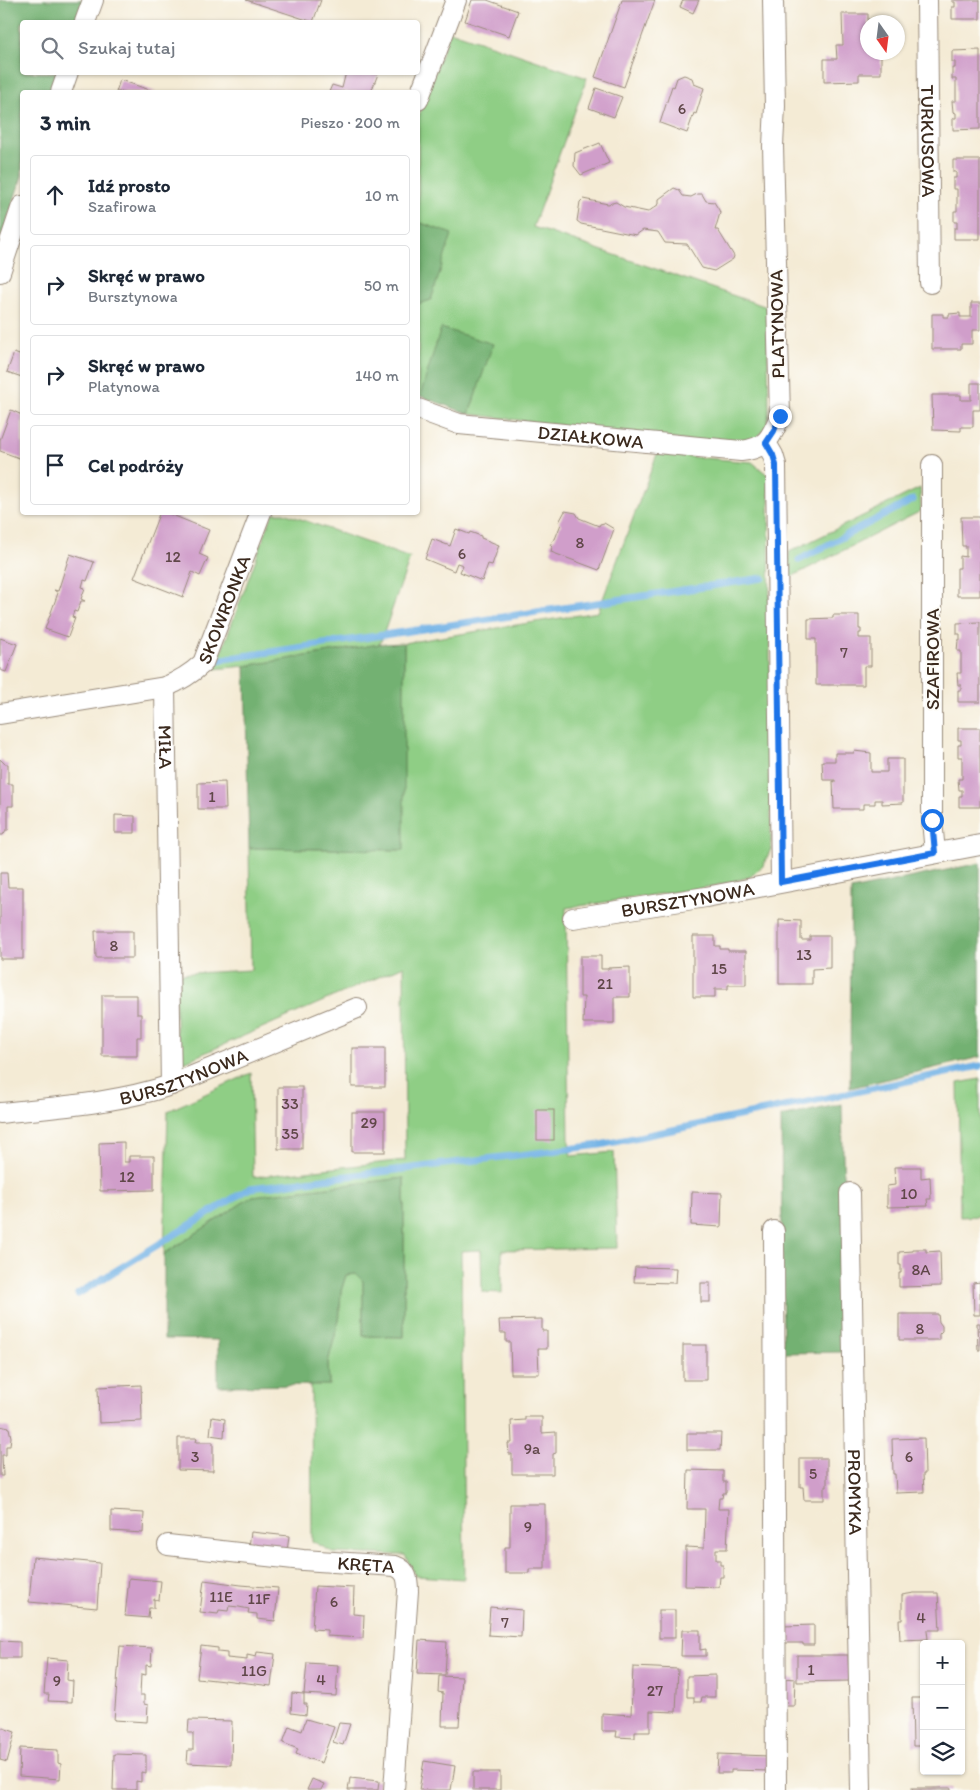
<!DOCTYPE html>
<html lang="pl">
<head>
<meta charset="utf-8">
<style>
  body { margin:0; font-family:Itim,sans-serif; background:#f6f6f7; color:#1f2937 }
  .controls { position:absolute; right:15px; bottom:15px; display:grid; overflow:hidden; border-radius:5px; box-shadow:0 1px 4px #0004 }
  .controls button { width:45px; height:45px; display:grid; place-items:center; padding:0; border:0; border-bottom:1px solid #e0e1e3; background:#fff; color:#1f2937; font:25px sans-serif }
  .compass { position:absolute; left:860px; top:15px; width:45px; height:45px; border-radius:50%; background:#fff; box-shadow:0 1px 4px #0004; rotate:166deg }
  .stop { position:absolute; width:15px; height:15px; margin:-11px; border:4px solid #1a73e8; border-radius:50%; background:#fff }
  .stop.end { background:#1a73e8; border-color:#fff; box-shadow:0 1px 5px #0008 }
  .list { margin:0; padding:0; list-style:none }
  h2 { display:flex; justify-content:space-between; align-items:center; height:65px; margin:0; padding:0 20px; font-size:21px }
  h2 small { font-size:16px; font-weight:400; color:#747a83 }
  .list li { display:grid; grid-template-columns:32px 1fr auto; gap:15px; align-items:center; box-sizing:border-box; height:80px; margin:0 10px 10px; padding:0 10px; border:1px solid #e0e1e3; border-radius:5px }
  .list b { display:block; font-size:19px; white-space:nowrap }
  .list p { margin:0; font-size:16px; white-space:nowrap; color:#747a83 }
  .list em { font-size:16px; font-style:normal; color:#747a83 }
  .icon { flex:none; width:28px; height:28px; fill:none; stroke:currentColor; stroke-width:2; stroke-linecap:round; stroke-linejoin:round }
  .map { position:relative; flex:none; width:980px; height:1790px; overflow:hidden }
  .search { position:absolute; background:#fff; box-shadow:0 1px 4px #0004; left:20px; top:20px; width:400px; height:55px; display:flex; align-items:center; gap:12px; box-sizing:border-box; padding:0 18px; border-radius:5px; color:#747a83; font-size:19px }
  .panel { position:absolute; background:#fff; box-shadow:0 1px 4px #0004; left:20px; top:90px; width:400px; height:425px; border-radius:5px }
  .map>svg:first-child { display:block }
</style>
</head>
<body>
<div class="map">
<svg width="980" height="1790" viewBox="0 0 980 1790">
  <rect width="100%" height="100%" fill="#fdfcf7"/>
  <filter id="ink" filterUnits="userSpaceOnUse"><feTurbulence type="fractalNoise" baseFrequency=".02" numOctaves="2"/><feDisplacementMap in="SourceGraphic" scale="10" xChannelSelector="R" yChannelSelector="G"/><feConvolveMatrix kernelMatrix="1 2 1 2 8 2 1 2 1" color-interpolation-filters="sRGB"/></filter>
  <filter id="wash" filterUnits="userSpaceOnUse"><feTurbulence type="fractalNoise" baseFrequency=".0096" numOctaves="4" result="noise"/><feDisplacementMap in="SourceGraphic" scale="20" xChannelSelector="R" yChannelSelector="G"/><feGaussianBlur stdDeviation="1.12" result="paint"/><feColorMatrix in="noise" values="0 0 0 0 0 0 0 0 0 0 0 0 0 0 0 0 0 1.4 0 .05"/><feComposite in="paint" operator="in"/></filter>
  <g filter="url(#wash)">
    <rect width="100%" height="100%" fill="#f4ebd5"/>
    <g fill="#8fce85" stroke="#657c52">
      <polygon points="450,31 587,78 533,227 767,307 769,411 767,427 754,441 737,447 469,414 492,344 420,396 418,395 418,304 431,300 451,234 418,222 418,118"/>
      <polygon points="657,454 752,462 769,476 771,849 763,866 750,877 714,886 566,908 569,1142 571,1156 614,1152 617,1248 502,1250 502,1293 482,1292 481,1250 461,1251 464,1579 415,1576 405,1555 334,1553 312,1541 311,1384 329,1385 328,1362 339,1320 341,1291 346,1275 356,1274 363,1281 363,1336 404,1337 404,1178 253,1196 164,1254 168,1111 251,1073 253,1177 405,1160 404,966 177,1065 175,974 251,970 249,848 403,850 404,643 598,612"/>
      <polygon points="920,488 921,511 789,578 789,552"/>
      <polygon points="273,513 284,513 410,558 380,644 245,666 215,669"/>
      <polygon points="980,1079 980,1216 960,1217 958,1083"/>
    </g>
    <g fill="#73b172" stroke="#576e48">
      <polygon points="0,0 83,0 75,22 22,22 22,72 58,73 51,92 22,92 22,176 0,242"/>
      <polygon points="418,222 452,234 431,300 418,304"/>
      <polygon points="441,328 493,344 469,414 420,396"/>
      <polygon points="404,643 404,850 249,848 245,666 380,644"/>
      <polygon points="980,863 980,1057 850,1088 851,890"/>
      <polygon points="842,1104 847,1352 783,1353 781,1117"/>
      <polygon points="404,1178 404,1337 363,1336 363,1281 356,1274 346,1275 341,1291 339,1320 328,1362 329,1385 218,1386 218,1340 164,1339 164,1254 253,1196"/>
    </g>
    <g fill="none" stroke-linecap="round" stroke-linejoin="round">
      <g stroke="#72b2e6" stroke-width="7">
        <polyline points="799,560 913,500"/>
        <polyline points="217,660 763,578"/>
        <polyline points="78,1294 250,1188 600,1145 980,1066"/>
      </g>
    </g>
    <g id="blocks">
      <g fill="#d09eca">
        <polygon points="246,0 321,0 313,22"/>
        <polygon points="472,0 487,0 518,11 509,36 465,21"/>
        <polygon points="622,0 655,0 624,87 595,77"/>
        <polygon points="683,0 699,0 693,13 680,7"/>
        <polygon points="952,0 980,0 980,19 952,19 952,7 955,7 955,2 952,2"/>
        <polygon points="842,14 868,14 868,52 881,52 881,74 859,74 859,81 824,82 824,59 837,59 836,45 843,45"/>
        <polygon points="980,50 980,129 953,130 953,118 956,118 956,113 953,112 952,101 956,101 956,79 952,79 952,68 955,68 955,62 952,62 952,51"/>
        <polygon points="346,72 378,74 371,92 329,92 332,85 342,88"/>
        <polygon points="684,75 692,78 694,84 704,88 696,114 694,113 687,133 660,123 672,86 674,87 677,78"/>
        <polygon points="120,80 156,92 116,92"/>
        <polygon points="596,88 622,97 614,117 589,108"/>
        <polygon points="600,143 609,163 581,175 574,166 575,153"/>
        <polygon points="953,160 980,160 980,239 954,239 954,228 957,228 957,222 954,222 954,211 957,211 957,189 953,189 953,178 956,178 956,172 953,172"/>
        <polygon points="674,188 679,190 683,196 691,197 697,194 702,194 706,201 714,202 719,210 720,213 715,230 718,230 734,256 733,259 714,271 702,268 687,244 665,243 658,232 643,230 636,235 581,224 577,221 580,202 583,199 608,204 616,202 624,207 648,212 659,204 659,199"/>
        <polygon points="971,303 980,303 980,330 972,330 972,344 961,344 961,349 932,349 932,314 943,314 943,317 949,317 949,314 960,313 960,317 971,317"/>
        <polygon points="14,353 22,356 22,377 7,372"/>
        <polygon points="971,383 980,383 980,410 973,410 973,427 961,427 961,431 933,430 932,395 961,395 961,400 971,400"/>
        <polygon points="11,410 22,415 22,459 0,451 0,440"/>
        <polygon points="565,511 576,513 579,518 599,526 600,524 604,523 614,529 599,570 551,552 552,547 550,545 553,540 555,539 561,524 559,522"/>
        <polygon points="160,512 165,512 209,530 199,554 208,558 200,576 192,572 183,597 134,578"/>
        <polygon points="961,517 980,517 980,596 957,596 957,568 960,568 960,556 966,557 966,546 962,546"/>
        <polygon points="456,529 469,534 470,532 481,536 481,538 499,545 492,565 488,564 482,581 460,572 463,565 457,563 454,571 425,559 432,539 450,546"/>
        <polygon points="70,554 94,562 87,581 84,580 82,587 85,588 81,599 85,601 81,601 77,612 74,611 72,617 75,618 68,637 45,629 58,593 54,590 58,591"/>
        <polygon points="833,615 859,615 859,629 861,629 861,633 859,633 859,638 871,638 871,666 864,666 864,685 816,685 816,639 808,639 808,619 833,618"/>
        <polygon points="980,622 980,702 958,702 958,690 961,690 961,685 958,685 957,673 961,673 961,651 957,651 958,640 960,640 960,634 957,634 957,623"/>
        <polygon points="0,638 17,644 6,672 0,670"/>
        <polygon points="958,728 980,728 980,807 959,807 959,796 962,796 962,790 959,790 958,779 962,779 962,757 958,757 958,745 961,745 961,740 958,740"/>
        <polygon points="854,751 871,753 871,772 887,772 887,759 903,759 903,803 882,804 882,800 875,800 875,804 863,804 863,809 834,809 833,781 835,782 835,780 823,780 822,761 835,761 835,753 854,753"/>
        <polygon points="0,759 5,764 8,764 8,784 13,784 13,806 8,806 8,830 6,830 3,835 0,835"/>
        <polygon points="225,782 226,809 198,809 198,783"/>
        <polygon points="115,815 135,816 135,833 115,833"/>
        <polygon points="0,873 7,873 8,887 23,887 23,959 0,959"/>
        <polygon points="779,920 801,921 801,940 810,940 810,936 830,936 830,968 812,969 812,984 779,984"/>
        <polygon points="95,931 133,931 133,958 96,958"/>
        <polygon points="693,936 715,936 715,946 720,946 720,949 728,949 728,951 746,951 746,985 728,985 728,989 715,989 715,997 693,997"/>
        <polygon points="580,956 601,956 601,969 608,969 608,968 630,967 630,997 614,997 614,1023 583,1023 584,997 580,997"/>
        <polygon points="102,995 137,995 137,1014 141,1014 141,1037 137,1037 137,1056 102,1056"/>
        <rect x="352" y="1048" width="33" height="39"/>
        <rect x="278" y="1087" width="24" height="62"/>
        <rect x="537" y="1110" width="17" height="30"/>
        <rect x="352" y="1112" width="33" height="40"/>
        <polygon points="124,1142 124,1162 129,1162 129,1156 154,1156 154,1190 100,1191 99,1143"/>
        <polygon points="894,1167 921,1167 921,1178 930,1177 931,1199 927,1199 928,1206 887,1207 887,1186 895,1185"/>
        <polygon points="692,1192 722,1193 721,1227 691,1225"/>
        <polygon points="913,1249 926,1249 926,1252 940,1251 941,1286 899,1287 899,1273 901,1273 901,1265 899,1265 899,1252 913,1251"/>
        <polygon points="635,1267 676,1268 675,1283 634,1282"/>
        <polygon points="980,1282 980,1315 974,1315 973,1283"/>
        <rect x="701" y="1283" width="9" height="19"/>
        <polygon points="899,1314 938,1314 939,1322 942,1326 942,1331 939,1334 939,1340 899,1340"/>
        <polygon points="542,1319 542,1331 547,1331 547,1349 538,1349 539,1374 511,1374 510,1342 506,1342 506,1333 500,1333 499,1320"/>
        <polygon points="977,1323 980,1323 980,1350 978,1350"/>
        <rect x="683" y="1345" width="23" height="35"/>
        <polygon points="141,1385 142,1421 99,1423 98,1387"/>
        <polygon points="212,1417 225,1419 224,1437 210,1435"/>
        <polygon points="525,1417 542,1417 542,1433 556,1432 556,1453 553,1454 553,1474 512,1474 512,1454 509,1454 508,1443 512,1443 511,1421 525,1420"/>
        <polygon points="0,1426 9,1428 11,1437 10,1446 6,1446 6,1455 2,1455 3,1476 0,1476"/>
        <polygon points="687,1433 721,1433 720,1450 687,1450"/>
        <polygon points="178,1438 197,1438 196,1442 213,1442 213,1471 178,1470"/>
        <polygon points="924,1438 925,1474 923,1474 924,1492 896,1493 895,1474 893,1474 892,1439"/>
        <polygon points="800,1458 827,1458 827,1487 824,1487 824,1500 804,1500 803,1487 800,1487"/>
        <polygon points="688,1470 723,1471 723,1482 726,1482 726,1493 723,1493 722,1498 719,1498 718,1509 729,1509 727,1549 716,1549 716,1560 720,1560 720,1565 723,1565 723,1577 720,1577 719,1587 685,1586 686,1547 704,1548 705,1509 687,1509"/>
        <polygon points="510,1504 545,1504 545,1569 529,1569 529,1573 505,1573 505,1547 510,1547"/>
        <polygon points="111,1511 144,1513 143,1533 111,1531"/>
        <polygon points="251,1532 289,1536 287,1552 249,1547"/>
        <polygon points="33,1557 100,1563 97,1608 29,1602"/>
        <polygon points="129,1578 161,1581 159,1600 154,1599 154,1608 149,1608 148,1617 150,1618 125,1616"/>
        <polygon points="204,1580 241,1585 278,1588 275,1621 257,1619 257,1614 248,1613 249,1609 239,1607 229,1606 228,1611 219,1610 218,1614 200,1612"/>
        <polygon points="315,1586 354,1588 353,1614 364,1615 363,1638 327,1636 327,1630 312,1629"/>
        <polygon points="914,1593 938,1593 940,1630 927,1630 928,1639 900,1640 899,1620 902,1620 902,1595"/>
        <polygon points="490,1607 522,1610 521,1637 488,1635"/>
        <rect x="659" y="1610" width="16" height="28"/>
        <polygon points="814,1625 814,1645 803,1645 803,1643 783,1643 783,1626"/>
        <polygon points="682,1630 700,1630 700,1650 706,1649 706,1656 681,1656"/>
        <polygon points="419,1640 447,1642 445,1675 417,1674"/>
        <polygon points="0,1641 20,1642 20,1658 0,1658"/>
        <polygon points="120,1646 152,1648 151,1666 146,1665 146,1675 141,1674 140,1695 144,1695 144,1704 148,1705 147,1722 114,1720"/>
        <polygon points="201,1646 218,1648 218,1652 227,1653 227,1658 247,1660 247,1655 256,1657 257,1652 275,1654 271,1686 224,1680 224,1681 197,1678"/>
        <polygon points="797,1655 848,1655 849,1681 797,1682"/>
        <polygon points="47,1658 68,1660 67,1680 73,1681 72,1702 48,1701 49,1694 44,1694"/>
        <polygon points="307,1663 338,1665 336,1696 304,1694"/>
        <polygon points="633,1667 678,1669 676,1712 650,1711 650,1732 635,1732 635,1738 616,1737 617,1731 602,1731 602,1713 631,1715"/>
        <polygon points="715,1675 715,1697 702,1697 701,1702 694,1702 694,1697 687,1697 687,1676"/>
        <polygon points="439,1676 462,1677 459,1726 442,1726 443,1693 438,1692"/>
        <polygon points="783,1678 795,1679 794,1706 782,1706"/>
        <polygon points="292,1693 304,1694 304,1704 307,1704 306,1715 291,1713"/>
        <polygon points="912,1698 924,1698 924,1746 913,1746"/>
        <polygon points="306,1719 334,1727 321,1763 296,1754 298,1749 283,1743 289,1726 302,1731"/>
        <polygon points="189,1720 232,1721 231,1765 187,1763 188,1750 193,1750 193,1733 188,1733"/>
        <polygon points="339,1723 350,1724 343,1745 333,1742"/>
        <polygon points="0,1727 15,1732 7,1762 0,1760"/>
        <polygon points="20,1748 58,1750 58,1763 61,1764 60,1779 19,1776"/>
        <polygon points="114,1754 146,1755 146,1773 141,1772 141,1782 136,1781 136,1790 113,1790"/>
        <polygon points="718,1754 769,1756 769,1771 731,1770 731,1773 717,1773"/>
        <polygon points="424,1761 455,1766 451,1790 419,1790"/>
        <rect x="473" y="1772" width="27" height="18"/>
        <polygon points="350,1778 379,1781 378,1790 348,1790"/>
        <polygon points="312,1779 324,1784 321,1790 307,1790"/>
        <rect x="912" y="1788" width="39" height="2"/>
      </g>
    </g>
  </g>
  <g filter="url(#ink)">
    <use href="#blocks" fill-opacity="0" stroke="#988a7a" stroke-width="1"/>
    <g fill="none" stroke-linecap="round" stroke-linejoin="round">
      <defs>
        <g id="street">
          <path id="s1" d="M927 0 930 283"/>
          <polyline points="85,22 93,0"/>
          <polyline points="61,92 68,72"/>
          <polyline points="418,100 456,0"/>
          <polyline points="0,272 22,206"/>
          <path id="s2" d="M418 409 459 424 741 451C767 448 771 438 780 416L773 146 775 106 773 0"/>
          <polyline points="766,443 773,455 776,465 781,882"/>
          <polyline points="932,465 932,820 935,853"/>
          <path id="s3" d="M165 687 171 1085"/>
          <path id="s4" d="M0 714 165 687C180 681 191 674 203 663L261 512"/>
          <path id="s5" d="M573 918 706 897 980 845"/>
          <path id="s6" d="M0 1113C57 1107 117 1103 171 1085L357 1008"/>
          <path id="s7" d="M850 1193 861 1790"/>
          <polyline points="774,1231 776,1790"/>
          <path id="s8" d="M168 1545 303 1560 395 1566C407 1570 408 1580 408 1591L394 1790"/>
        </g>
      </defs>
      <use href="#street" stroke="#988a7a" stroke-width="22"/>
      <use href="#street" stroke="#fff" stroke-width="20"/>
    </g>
  </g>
  <g fill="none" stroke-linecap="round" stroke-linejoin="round" filter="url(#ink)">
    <polyline stroke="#1a73e8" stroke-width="6" points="780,416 774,431 766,443 773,455 776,465 781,882 935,853 932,820"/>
  </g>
  <g text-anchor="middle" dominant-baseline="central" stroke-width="4" stroke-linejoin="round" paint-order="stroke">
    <g font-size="16" fill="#604749">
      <text x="682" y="108">6</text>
      <text x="580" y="542">8</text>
      <text x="462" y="553">6</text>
      <text x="173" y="556">12</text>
      <text x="844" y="652">7</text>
      <text x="212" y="796">1</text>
      <text x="114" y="945">8</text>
      <text x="804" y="954">13</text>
      <text x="719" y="968">15</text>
      <text x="605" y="983">21</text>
      <text x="290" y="1103">33</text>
      <text x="369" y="1122">29</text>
      <text x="290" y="1133">35</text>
      <text x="127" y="1176">12</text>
      <text x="909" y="1193">10</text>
      <text x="921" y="1269">8A</text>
      <text x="920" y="1328">8</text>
      <text x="532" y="1448">9a</text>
      <text x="195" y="1456">3</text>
      <text x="909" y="1456">6</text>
      <text x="813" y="1473">5</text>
      <text x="528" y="1526">9</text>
      <text x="221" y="1596">11E</text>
      <text x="259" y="1598">11F</text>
      <text x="334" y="1601">6</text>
      <text x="921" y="1617">4</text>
      <text x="505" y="1622">7</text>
      <text x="811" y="1669">1</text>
      <text x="254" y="1670">11G</text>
      <text x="321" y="1679">4</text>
      <text x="57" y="1680">9</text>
      <text x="655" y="1690">27</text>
    </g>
    <g font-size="19" fill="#3b2a1e" stroke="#fdfcf7">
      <text stroke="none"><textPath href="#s1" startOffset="141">TURKUSOWA</textPath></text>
      <text transform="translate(777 324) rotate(-91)">PLATYNOWA</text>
      <text stroke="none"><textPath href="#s2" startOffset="176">DZIAŁKOWA</textPath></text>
      <text stroke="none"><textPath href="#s4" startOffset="270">SKOWRONKA</textPath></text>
      <text transform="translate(932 659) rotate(-90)">SZAFIROWA</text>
      <text stroke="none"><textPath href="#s3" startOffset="60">MIŁA</textPath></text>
      <text stroke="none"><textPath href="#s5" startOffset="116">BURSZTYNOWA</textPath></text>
      <text stroke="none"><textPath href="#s6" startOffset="188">BURSZTYNOWA</textPath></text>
      <text stroke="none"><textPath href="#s7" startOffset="299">PROMYKA</textPath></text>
      <text stroke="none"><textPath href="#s8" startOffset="199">KRĘTA</textPath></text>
    </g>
  </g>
</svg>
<div class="controls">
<button>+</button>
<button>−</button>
<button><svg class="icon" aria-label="layers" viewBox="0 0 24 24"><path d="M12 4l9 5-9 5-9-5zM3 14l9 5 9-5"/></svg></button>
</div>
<svg class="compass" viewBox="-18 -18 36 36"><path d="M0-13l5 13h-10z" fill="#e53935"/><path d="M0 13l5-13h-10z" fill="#747a83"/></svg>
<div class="stop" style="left:932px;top:820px"></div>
<div class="stop end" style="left:780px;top:416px"></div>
<div class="search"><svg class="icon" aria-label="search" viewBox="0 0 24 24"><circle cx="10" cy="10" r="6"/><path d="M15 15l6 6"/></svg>Szukaj tutaj</div>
<section class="panel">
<h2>3 min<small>Pieszo · 200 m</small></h2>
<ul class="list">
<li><svg class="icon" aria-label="ahead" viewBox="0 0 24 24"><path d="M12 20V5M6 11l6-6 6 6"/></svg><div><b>Idź prosto</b><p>Szafirowa</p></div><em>10 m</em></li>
<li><svg class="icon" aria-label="right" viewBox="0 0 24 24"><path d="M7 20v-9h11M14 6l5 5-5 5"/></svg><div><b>Skręć w prawo</b><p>Bursztynowa</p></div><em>50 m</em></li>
<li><svg class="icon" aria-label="right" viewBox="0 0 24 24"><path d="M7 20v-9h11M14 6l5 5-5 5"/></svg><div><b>Skręć w prawo</b><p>Platynowa</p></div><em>140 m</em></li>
<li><svg class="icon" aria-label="arrive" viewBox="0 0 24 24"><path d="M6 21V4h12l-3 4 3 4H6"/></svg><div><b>Cel podróży</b></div></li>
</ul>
</section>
</div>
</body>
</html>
